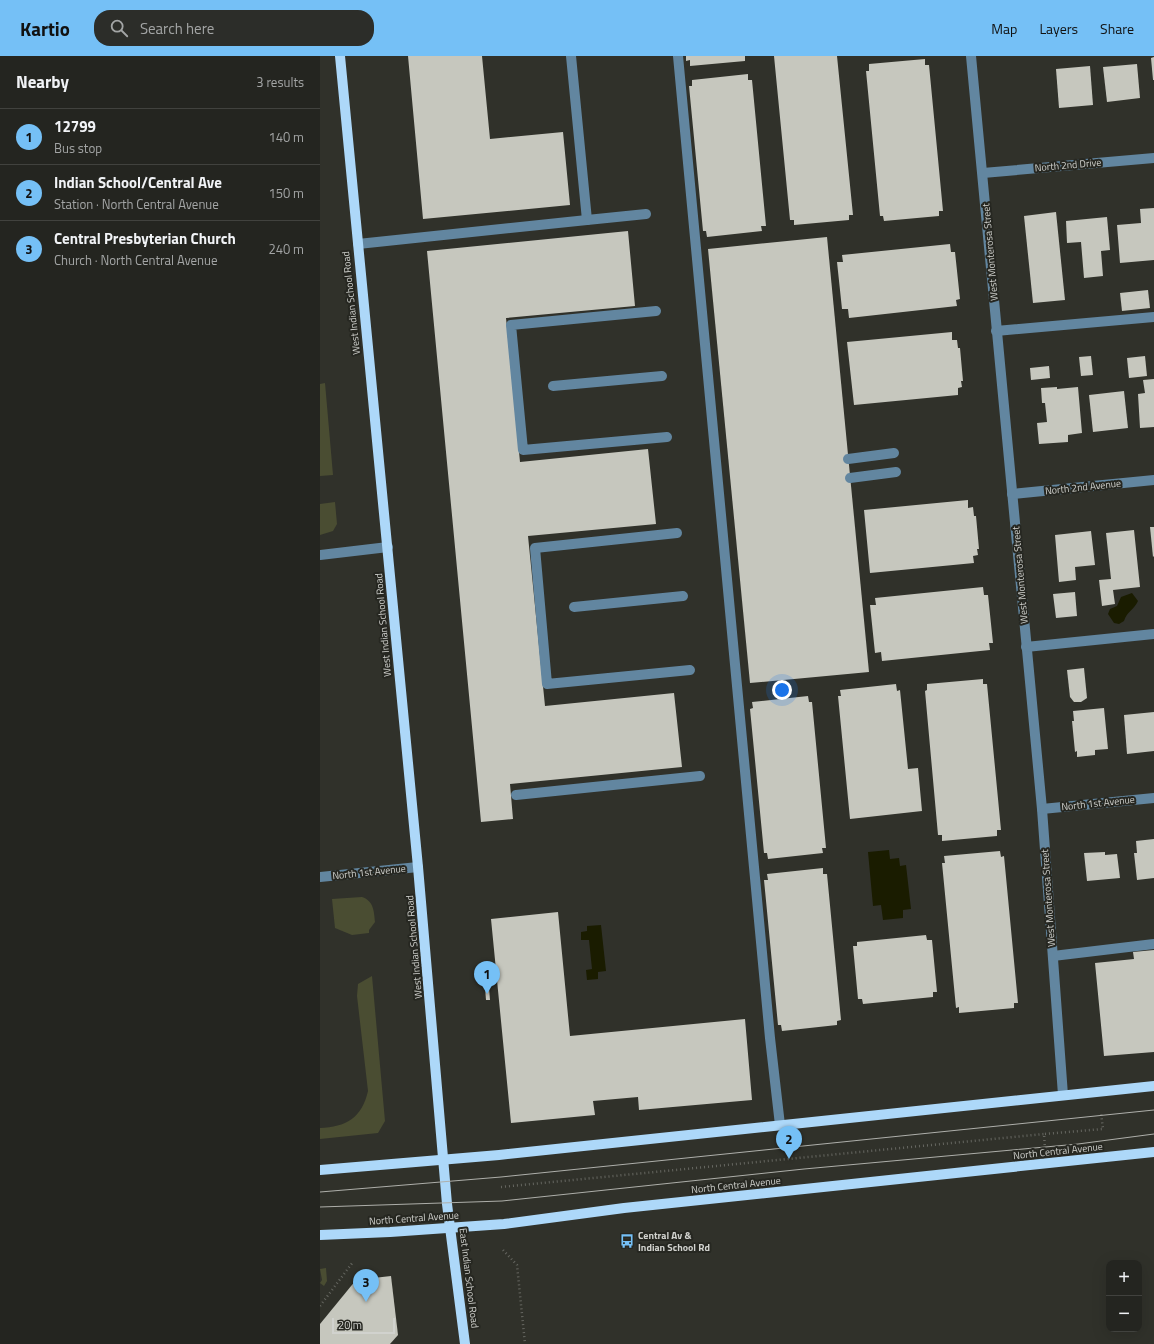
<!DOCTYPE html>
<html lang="en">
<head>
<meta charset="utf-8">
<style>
  body { margin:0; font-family:"Titillium Web",sans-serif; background:#2c2d29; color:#f1f3f6 }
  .controls { position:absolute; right:12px; bottom:12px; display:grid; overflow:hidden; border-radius:8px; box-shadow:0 4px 16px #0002 }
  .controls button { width:36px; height:36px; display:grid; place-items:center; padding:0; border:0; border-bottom:1px solid #41423e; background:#242520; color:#f1f3f6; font:20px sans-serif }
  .scale { position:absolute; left:12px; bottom:10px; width:63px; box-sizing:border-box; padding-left:4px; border:2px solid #d1d2ce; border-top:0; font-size:11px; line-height:14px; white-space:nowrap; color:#d1d2ce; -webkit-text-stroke:3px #262721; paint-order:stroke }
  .you { position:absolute; left:462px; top:634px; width:14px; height:14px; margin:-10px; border:3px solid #fff; border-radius:50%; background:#1a73e8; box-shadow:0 0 0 6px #1a73e833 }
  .badge { display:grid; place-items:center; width:26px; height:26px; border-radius:50%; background:#75c0f6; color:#111; font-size:13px; font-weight:700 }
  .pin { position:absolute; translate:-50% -33px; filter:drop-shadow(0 1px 2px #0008) }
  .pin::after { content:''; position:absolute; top:21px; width:14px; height:12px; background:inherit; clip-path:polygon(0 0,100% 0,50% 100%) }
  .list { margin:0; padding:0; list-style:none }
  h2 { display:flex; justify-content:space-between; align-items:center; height:52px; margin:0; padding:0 16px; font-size:17px }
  h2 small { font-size:13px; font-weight:400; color:#a3a5a5 }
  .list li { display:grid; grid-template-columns:26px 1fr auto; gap:12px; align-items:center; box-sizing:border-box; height:56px; padding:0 16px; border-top:1px solid #41423e }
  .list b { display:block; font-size:15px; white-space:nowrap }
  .list p { margin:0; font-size:13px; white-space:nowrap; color:#a3a5a5 }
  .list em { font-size:13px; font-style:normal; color:#a3a5a5 }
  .icon { flex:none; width:22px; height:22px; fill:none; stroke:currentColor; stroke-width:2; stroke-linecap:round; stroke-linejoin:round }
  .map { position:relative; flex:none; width:834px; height:1288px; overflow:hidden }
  header { display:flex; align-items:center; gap:24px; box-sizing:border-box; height:56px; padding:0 20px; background:#75c0f6; color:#111 }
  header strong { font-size:19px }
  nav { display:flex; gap:22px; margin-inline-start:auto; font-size:14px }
  .search { width:280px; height:36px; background:#2c2d29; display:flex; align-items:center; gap:10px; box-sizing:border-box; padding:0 14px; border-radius:16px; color:#a3a5a5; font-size:15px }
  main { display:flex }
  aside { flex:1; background:#242520 }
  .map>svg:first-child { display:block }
</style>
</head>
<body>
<header>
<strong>Kartio</strong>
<div class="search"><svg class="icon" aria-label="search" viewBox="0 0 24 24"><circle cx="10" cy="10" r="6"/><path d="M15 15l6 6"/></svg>Search here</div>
<nav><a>Map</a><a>Layers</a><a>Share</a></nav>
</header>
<main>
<aside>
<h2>Nearby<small>3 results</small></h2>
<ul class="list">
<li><span class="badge">1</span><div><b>12799</b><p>Bus stop</p></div><em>140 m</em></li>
<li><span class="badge">2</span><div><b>Indian School/Central Ave</b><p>Station · North Central Avenue</p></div><em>150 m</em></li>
<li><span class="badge">3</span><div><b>Central Presbyterian Church</b><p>Church · North Central Avenue</p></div><em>240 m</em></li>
</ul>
</aside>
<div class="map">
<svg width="834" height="1288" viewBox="0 0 834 1288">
  <rect width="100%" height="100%" fill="#30312a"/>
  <g fill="#4a4d32">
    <polygon points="5,327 13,419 0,420 0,328"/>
    <polygon points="15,446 17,468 13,475 0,479 0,448"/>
    <path d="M42 841C54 845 54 856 55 866L49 874V877L32 879 15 872 12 843Z"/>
    <path d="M52 920 65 1065 58 1077 0 1083V1072C26 1071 42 1062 48 1035L37 940 38 928Z"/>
    <polygon points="6,1212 7,1225 4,1230 0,1227 2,1224 0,1213"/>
  </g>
  <g fill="#1a1c00">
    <path d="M812 537 818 545C814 554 807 555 804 565L799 568 794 567 788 558 790 553 797 550 801 541Z"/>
    <polygon points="569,794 570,803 579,802 580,810 586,809 591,853 583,854 583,862 563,864 561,849 553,850 548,796"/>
    <polygon points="281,869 286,915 278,916 278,923 267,924 266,914 272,913 269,884 261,884 261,876 267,875 267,870"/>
  </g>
  <g fill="#c6c7be">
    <polygon points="88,0 162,0 170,83 243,76 250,149 103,163"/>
    <polygon points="366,0 425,0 425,5 370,10 370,4 366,5"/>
    <polygon points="454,0 517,0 533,159 529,159 529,164 474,169 474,164 470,164"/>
    <polygon points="834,1 834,24 833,24 831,2"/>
    <polygon points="605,3 605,9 609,9 623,155 619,155 619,160 564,165 563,160 560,160 546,15 549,15 549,8"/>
    <polygon points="817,8 820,42 787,46 783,11"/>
    <polygon points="770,10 773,49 739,52 736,13"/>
    <polygon points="428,18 428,24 432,24 446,170 441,170 442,175 387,181 386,175 383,175 369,30 372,30 372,24"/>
    <polygon points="834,152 834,204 800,207 797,169 821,167 820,153"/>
    <polygon points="736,156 745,244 713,247 704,160"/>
    <polygon points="787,161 790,194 781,195 783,220 764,222 761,186 747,187 746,165"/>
    <polygon points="308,175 315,250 186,262 200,406 328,393 336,468 208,480 225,650 354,637 362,711 190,728 193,763 161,766 107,195"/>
    <polygon points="507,181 549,616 430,627 388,193"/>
    <polygon points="630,188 631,196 635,196 640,243 636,244 637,250 529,262 528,253 522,253 517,206 523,206 522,199"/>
    <polygon points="828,234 830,252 802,255 800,237"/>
    <polygon points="632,276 632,284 637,284 638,292 640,292 643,325 641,325 642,331 638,332 638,339 534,349 527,286"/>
    <polygon points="771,300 773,319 761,320 759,301"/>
    <polygon points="825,300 827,320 809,322 807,302"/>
    <polygon points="729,310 730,322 711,324 710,312"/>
    <polygon points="834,323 834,371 820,372 818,338 825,337 823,324"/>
    <polygon points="737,331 737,333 758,331 762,377 748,379 748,386 719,388 717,367 727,366 725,347 722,347 721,332"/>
    <polygon points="804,335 808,372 773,376 769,339"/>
    <polygon points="648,444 648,452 653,451 654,460 656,460 659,493 657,493 658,499 653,500 654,507 550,517 544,454"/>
    <polygon points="830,471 834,471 834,500 833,501"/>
    <polygon points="814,474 820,531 793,534 795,548 782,550 779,524 791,523 786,477"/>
    <polygon points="771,475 775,509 755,511 756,524 739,526 735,479"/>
    <polygon points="663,531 664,539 668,539 673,587 669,587 670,594 562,605 561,596 555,597 550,549 556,549 555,542"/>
    <polygon points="755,536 757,560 736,562 733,538"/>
    <polygon points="764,612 767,642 761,646 754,646 750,641 747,614"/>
    <polygon points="663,623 663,628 667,628 681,774 677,774 677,780 622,785 622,779 618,779 605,635 607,634 607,628"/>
    <polygon points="576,628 577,635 580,634 588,713 598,712 602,755 530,763 518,640 521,640 520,634"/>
    <polygon points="488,640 489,646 492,646 506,792 502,792 503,797 448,803 447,797 444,797 430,653 433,652 432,646"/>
    <polygon points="784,652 788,693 775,694 775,699 757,701 757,695 755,696 752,665 754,665 753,655"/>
    <polygon points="834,656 834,695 807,698 804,659"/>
    <polygon points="834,783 834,822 817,824 814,797 817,797 816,785"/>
    <polygon points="680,795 681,801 684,800 698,947 694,947 694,952 639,957 639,951 636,952 622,807 625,807 624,800"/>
    <polygon points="785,796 785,799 797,798 800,822 767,825 764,797"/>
    <polygon points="503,812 503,818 507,818 521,964 517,965 517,969 462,975 461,969 458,969 444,824 448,824 447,818"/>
    <polygon points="238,856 250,980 425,963 432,1044 319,1054 318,1041 273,1045 275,1059 191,1067 171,863"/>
    <polygon points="606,879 607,884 612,884 617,936 613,936 613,941 543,948 542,943 538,943 533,890 537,890 537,886"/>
    <polygon points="834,894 834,996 784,1000 775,907 814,903 813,896"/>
    <polygon points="165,932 169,932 170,944 166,944"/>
    <polygon points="71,1220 78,1279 70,1288 0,1288 0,1268 36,1224"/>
  </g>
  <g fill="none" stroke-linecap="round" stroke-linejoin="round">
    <g stroke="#666761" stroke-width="2.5" stroke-dasharray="1 3" stroke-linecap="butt">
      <polyline points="725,1093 724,1078 783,1073 781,1057"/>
      <polyline points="181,1131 724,1078"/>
      <polyline points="183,1194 197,1209 205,1288"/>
      <polyline points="0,1250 33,1206"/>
    </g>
    <g stroke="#6286a0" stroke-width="10">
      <polyline points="251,0 267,164 326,158"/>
      <polyline points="358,0 450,982 460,1069"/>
      <polyline points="651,0 722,753 743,1039"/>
      <polyline points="663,117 834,102"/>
      <polyline points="38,188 267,164"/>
      <polyline points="336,255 191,269 203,394 347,381"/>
      <polyline points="676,275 834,261"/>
      <polyline points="233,330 342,320"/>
      <polyline points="528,403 574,397"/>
      <polyline points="530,422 576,416"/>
      <polyline points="692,438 834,424"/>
      <polyline points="357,477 215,492 227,628 370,614"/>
      <polyline points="0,499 68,491"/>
      <polyline points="254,551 363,540"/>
      <polyline points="706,591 834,578"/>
      <polyline points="196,739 380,720"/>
      <polyline points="722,753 834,742"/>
      <polyline points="0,821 98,811"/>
      <polyline points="733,900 834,888"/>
    </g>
    <g stroke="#add8f9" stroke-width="10">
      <polyline points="20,0 98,811 127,1148 145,1288"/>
      <polyline points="0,1114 179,1099 834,1030"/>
      <polyline points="0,1179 70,1176 184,1168 304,1152 834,1096"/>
    </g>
    <g stroke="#aeafaa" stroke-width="1">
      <polyline points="0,1136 181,1121 834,1054"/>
      <polyline points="0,1151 182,1145 484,1113 758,1088 834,1078"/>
    </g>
  </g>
  <defs>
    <symbol id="bus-bare" viewBox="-9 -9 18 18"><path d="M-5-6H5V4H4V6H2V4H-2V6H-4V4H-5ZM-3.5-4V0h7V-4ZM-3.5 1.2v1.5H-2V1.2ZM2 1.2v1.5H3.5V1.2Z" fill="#75c0f6" stroke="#262721" stroke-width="2.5" paint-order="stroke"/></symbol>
  </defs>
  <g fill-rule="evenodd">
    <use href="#bus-bare" x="297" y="1175" width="20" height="20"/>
  </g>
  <g text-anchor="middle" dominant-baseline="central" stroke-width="4" stroke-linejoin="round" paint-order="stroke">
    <g font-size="10" fill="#d1d2ce" stroke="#262721">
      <text transform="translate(748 109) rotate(-5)">North 2nd Drive</text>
      <text transform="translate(670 196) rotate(-95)">West Monterosa Street</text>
      <text transform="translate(31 247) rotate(-96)">West Indian School Road</text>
      <text transform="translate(763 431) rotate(-6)">North 2nd Avenue</text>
      <text transform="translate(700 519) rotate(-95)">West Monterosa Street</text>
      <text transform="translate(63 569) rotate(-95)">West Indian School Road</text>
      <text transform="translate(778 747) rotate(-6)">North 1st Avenue</text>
      <text transform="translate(49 816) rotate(-6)">North 1st Avenue</text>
      <text transform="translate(728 842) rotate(-94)">West Monterosa Street</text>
      <text transform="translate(94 891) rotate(-95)">West Indian School Road</text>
      <text transform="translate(738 1095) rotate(-6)">North Central Avenue</text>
      <text transform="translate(416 1129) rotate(-6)">North Central Avenue</text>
      <text transform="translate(94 1162) rotate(-4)">North Central Avenue</text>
      <text transform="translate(149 1222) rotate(83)">East Indian School Road</text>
    </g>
    <g font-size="10" font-weight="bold" fill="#d1d2ce" stroke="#262721" text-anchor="start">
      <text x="318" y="1179">Central Av &amp;<tspan x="318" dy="12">Indian School Rd</tspan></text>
    </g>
  </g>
</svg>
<div class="controls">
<button>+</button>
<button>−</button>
</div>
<div class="scale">20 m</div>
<div class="you"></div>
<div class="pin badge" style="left:167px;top:938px">1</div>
<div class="pin badge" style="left:469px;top:1103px">2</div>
<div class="pin badge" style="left:46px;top:1246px">3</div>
</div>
</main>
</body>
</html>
